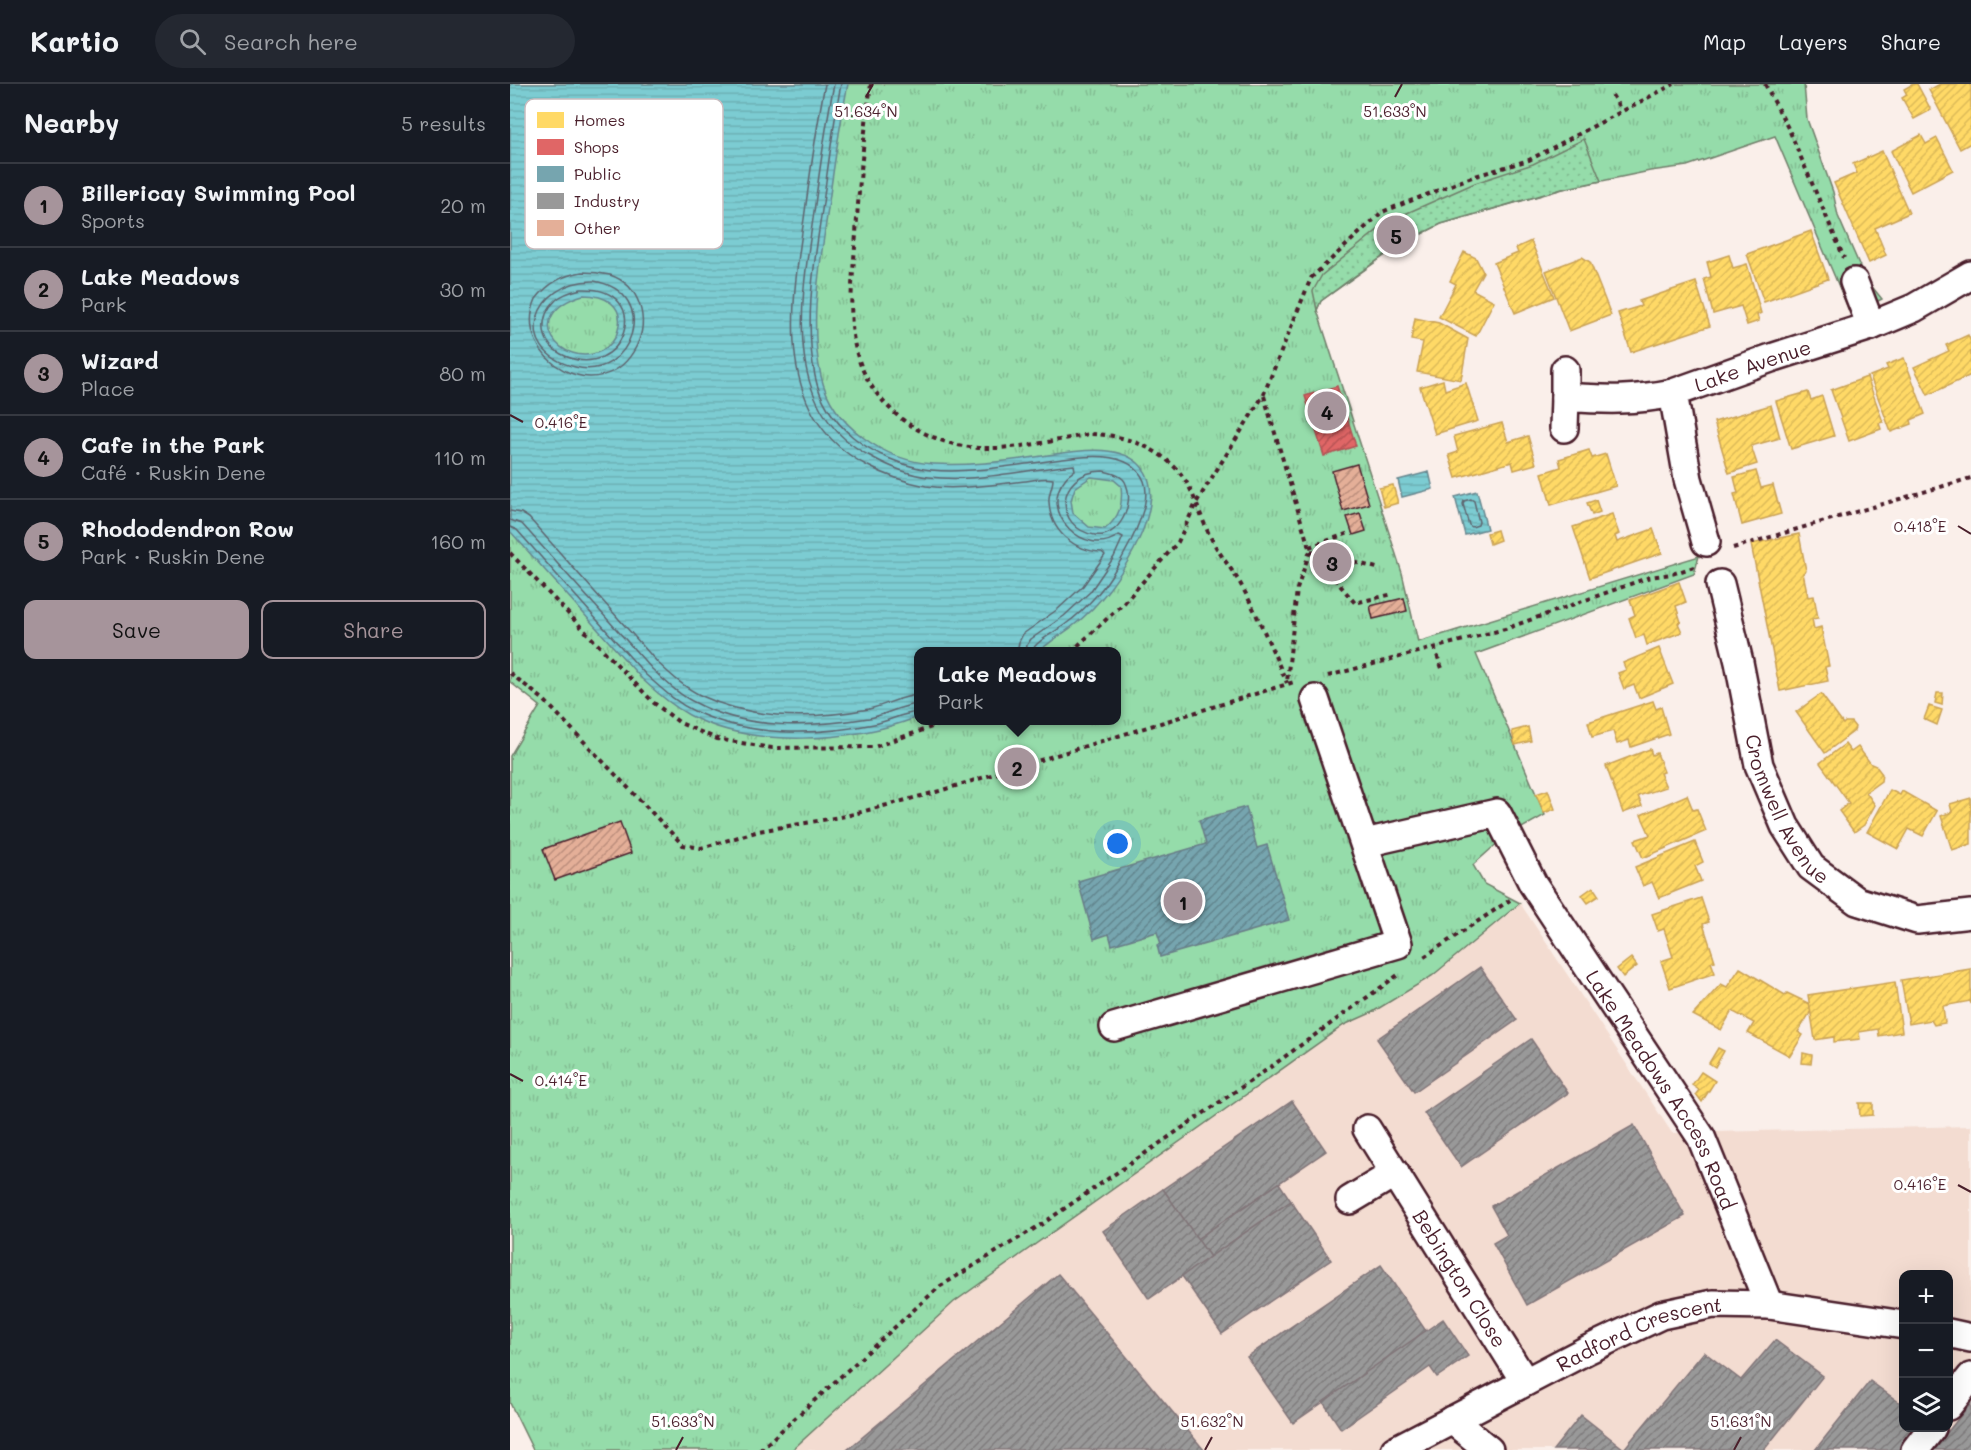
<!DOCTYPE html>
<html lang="en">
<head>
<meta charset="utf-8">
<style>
  body { margin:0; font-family:Mali,sans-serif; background:#242831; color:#f1f3f6 }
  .controls { position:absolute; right:18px; bottom:18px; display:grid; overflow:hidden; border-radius:12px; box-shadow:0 6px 24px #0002 }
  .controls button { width:54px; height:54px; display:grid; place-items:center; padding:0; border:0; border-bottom:2px solid #363941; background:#171b24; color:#f1f3f6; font:30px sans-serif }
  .you { position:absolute; left:608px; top:760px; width:21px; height:21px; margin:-15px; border:4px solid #fff; border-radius:50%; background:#1a73e8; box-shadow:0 0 0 9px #1a73e833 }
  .badge { display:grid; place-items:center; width:39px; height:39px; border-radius:50%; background:#a6949b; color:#111; font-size:20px; font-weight:700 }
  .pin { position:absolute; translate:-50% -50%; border:3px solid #fff; box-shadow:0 2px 6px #0006 }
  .popup { position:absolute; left:404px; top:563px; width:207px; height:78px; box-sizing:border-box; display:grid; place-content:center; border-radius:12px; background:#171b24; filter:drop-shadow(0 2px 4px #0005); font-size:20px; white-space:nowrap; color:#9ea1a6 }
  .popup b { font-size:22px; color:#f1f3f6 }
  .popup::after { content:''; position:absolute; left:50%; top:100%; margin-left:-12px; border:12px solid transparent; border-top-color:#171b24 }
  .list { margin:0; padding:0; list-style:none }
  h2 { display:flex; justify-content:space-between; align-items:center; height:78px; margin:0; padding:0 24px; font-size:26px }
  h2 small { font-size:20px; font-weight:400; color:#9ea1a6 }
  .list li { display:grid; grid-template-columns:39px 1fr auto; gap:18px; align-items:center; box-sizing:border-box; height:84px; padding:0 24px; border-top:2px solid #363941 }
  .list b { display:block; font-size:22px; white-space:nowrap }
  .list p { margin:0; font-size:20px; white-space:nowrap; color:#9ea1a6 }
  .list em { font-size:20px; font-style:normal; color:#9ea1a6 }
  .actions { display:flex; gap:12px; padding:18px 24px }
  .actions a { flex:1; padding:14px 0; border:2px solid #a6949b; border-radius:12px; text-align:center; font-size:21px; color:#a6949b }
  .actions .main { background:#a6949b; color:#111 }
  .icon { flex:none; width:33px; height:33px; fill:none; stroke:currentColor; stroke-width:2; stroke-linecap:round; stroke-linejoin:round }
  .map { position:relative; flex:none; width:1461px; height:1366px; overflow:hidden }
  header { display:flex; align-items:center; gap:36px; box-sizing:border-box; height:84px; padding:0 30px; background:#171b24; border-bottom:2px solid #363941 }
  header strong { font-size:28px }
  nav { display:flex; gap:33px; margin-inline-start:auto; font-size:21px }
  .search { width:420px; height:54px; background:#242831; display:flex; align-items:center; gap:15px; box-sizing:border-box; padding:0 21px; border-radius:33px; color:#9ea1a6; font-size:22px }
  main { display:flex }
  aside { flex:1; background:#171b24 }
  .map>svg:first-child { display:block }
</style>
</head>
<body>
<header>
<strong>Kartio</strong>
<div class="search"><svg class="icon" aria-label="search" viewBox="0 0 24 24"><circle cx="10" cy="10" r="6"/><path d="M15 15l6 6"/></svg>Search here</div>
<nav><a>Map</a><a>Layers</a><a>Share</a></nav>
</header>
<main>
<aside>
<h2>Nearby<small>5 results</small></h2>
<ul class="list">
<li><span class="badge">1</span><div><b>Billericay Swimming Pool</b><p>Sports</p></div><em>20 m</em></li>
<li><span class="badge">2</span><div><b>Lake Meadows</b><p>Park</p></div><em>30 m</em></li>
<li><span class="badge">3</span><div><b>Wizard</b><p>Place</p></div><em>80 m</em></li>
<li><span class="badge">4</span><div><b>Cafe in the Park</b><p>Café · Ruskin Dene</p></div><em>110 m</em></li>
<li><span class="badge">5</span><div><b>Rhododendron Row</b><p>Park · Ruskin Dene</p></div><em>160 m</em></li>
</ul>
<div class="actions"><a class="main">Save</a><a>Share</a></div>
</aside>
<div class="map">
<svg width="1461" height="1366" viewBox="0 0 1461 1366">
  <defs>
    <pattern id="park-tufts" width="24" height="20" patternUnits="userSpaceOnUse" patternTransform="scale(1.5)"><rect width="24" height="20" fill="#95dcaa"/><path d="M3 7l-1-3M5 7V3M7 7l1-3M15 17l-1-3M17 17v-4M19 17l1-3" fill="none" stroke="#82bc92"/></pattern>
    <pattern id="garden-dots" width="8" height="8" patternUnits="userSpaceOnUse" patternTransform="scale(1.5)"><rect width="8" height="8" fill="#95dcaa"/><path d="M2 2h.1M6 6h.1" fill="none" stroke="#82bc92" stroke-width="1.8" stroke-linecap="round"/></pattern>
    <pattern id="water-rules" width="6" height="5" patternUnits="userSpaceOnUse" patternTransform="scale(1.5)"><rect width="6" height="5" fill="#7bccd2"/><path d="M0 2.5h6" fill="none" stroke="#6cafb4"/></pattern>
    <pattern id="homes-hatch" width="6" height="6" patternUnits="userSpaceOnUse" patternTransform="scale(1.5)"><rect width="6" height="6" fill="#ffd966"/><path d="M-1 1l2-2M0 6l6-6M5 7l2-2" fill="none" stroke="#dcba59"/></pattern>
    <pattern id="shops-hatch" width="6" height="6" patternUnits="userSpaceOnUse" patternTransform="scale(1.5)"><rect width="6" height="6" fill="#e06666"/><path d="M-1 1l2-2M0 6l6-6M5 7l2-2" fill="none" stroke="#b85354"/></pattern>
    <pattern id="public-hatch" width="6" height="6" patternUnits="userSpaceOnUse" patternTransform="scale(1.5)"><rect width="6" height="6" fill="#76a5af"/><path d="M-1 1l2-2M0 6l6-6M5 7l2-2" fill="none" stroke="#63868f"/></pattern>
    <pattern id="industry-hatch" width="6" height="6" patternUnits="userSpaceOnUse" patternTransform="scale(1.5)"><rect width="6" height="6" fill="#999"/><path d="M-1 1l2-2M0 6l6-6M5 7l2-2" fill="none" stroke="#7f7c7d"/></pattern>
    <pattern id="building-hatch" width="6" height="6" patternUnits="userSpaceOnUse" patternTransform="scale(1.5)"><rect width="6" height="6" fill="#e4af98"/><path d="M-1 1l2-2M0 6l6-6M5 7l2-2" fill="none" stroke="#bb8e7c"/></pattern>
  </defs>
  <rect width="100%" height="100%" fill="#faefea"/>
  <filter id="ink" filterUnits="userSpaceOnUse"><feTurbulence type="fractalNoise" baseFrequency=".0167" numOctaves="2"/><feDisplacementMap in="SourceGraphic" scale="12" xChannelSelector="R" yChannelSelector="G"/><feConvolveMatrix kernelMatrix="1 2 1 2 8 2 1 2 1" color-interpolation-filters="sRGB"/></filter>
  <g filter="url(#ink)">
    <path fill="#f3dcd1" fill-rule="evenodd" d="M1010 819 1162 1049 1461 1042V1366H282L444 1218 834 941 861 929 922 892ZM1394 1190H1438V1344H1394Z"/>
    <path fill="url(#park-tufts)" stroke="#707e6a" stroke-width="1.5" fill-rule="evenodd" d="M0 0H1294L1297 35 1323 108 1328 132 1355 194 1372 215 1341 231 1265 52 1177 82 1140 87 1053 105 931 140 888 162 811 217 807 226 892 489 908 558 1189 472 1184 490 966 570 1035 731 992 755 963 781 974 800 1010 819 922 892 861 929 834 941 444 1218 282 1366H23L0 1319V672L30 622 0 598ZM408 568H606V636H408Z"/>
    <polygon fill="url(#garden-dots)" stroke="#707e6a" stroke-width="1.5" points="1074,55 1091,97 1052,105 931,140 888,162 842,194 811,217 807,226 803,207 812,191 879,137 965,99 1023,80"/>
    <g fill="url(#water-rules)" stroke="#67878f" stroke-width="1.5" fill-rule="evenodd">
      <path d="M0 0H338C328 48 322 97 315 146 308 193 300 244 311 292 322 341 374 377 424 380 457 382 492 378 525 373 554 369 604 357 628 379 663 411 616 486 592 514 579 530 563 543 546 554 540 558 532 566 525 568 514 570 500 568 489 568 462 568 435 568 408 568V633C343 658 242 665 179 631 161 621 147 609 132 595L0 447ZM73 211C95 211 115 221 108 246 106 256 100 262 91 267 52 286 7 231 73 211ZM581 393 604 396 611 402C613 420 610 433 595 445L579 443 563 429 561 416 565 404Z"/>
      <polygon points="919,388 923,405 892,413 888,396"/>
      <polygon points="967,407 977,445 955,451 945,413"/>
    </g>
    <g fill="url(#homes-hatch)" stroke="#c9a154" stroke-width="1.5">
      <polygon points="1403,0 1407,0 1421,26 1404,35 1392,14 1397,11 1394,5"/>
      <polygon points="1430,0 1461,0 1461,59 1450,65 1419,6"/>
      <polygon points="1411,51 1416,60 1427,54 1443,86 1401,108 1381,67"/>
      <polygon points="1372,67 1399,129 1365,144 1376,171 1359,179 1324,99 1347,89 1343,80"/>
      <polygon points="1301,147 1318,195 1254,218 1237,170"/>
      <polygon points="1021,157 1044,213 1005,229 984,179 1008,169 1006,164"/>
      <polygon points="954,168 966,174 973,188 963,206 984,217 966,252 929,233 946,200 940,197"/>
      <polygon points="1219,171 1223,184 1237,180 1251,229 1247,231 1249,237 1237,241 1231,222 1203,230 1194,195 1201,193 1197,178"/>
      <polygon points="1072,173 1080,178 1101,231 1059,247 1036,187"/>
      <polygon points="1186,198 1200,242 1121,268 1108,229 1131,222 1129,217"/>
      <polygon points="905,234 929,239 958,255 951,296 907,288 913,258 901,256"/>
      <polygon points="1458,251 1461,258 1461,291 1418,311 1404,283 1439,267 1436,261"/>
      <polygon points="1394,274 1415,330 1401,336 1402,340 1381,348 1360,292 1378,285 1376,281"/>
      <polygon points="1357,293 1373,338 1369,339 1371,345 1339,357 1321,306"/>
      <polygon points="933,296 935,306 956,299 968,337 925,350 910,303"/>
      <polygon points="1298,308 1301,316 1312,312 1324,352 1281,365 1266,317"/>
      <polygon points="1261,321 1270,354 1241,362 1247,380 1219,389 1204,338"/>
      <polygon points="992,339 998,358 1018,352 1026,380 1004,386 1002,378 946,394 939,371 948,368 944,352"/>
      <polygon points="1079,366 1082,374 1096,370 1106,402 1041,421 1032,389 1051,383 1049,375"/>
      <polygon points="1246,387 1251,404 1263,401 1271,430 1232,441 1224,410 1228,409 1224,393"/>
      <polygon points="883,401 888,419 874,423 869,404"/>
      <polygon points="1086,416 1090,428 1082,431 1077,419"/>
      <polygon points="1102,430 1109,450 1105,452 1107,458 1143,445 1152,469 1080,494 1063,443"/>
      <polygon points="987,446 990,456 980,460 977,449"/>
      <polygon points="1289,450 1296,487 1293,489 1298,513 1304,512 1308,534 1302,535 1304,545 1311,543 1319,582 1315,583 1318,597 1270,607 1241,460"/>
      <polygon points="1169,498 1176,518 1166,522 1171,538 1168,539 1172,548 1137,561 1134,551 1126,554 1119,534 1125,531 1120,516"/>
      <polygon points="1149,564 1163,600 1129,614 1124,601 1114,605 1108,589 1116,586 1113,579"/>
      <polygon points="1427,609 1433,609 1432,621 1425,619"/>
      <polygon points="1311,610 1333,640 1335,638 1341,638 1345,643 1344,647 1315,669 1286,628"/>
      <polygon points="1143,617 1146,625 1151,623 1159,650 1121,663 1119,656 1107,660 1103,647 1082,653 1078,638"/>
      <polygon points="1419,622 1432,626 1427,641 1414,635"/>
      <polygon points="1018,643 1021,657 1005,661 1002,647"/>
      <polygon points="1335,660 1341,668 1348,663 1361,680 1366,682 1372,690 1371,697 1356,708 1365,721 1354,741 1344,748 1329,727 1339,719 1310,679"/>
      <polygon points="1140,665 1142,671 1147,669 1154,688 1150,689 1156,703 1128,712 1132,722 1113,729 1096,682"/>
      <polygon points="1038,706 1045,725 1034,729 1026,710"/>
      <polygon points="1380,706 1390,711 1392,707 1427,727 1413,752 1399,745 1388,765 1357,748"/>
      <polygon points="1177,711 1183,726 1187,725 1196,747 1133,774 1125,756 1140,751 1131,731"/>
      <polygon points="1461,714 1461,760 1442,766 1431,732 1442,728 1440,720"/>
      <polygon points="1185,758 1193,778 1185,782 1191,797 1149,814 1142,798 1133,802 1125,783"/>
      <polygon points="1083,803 1089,812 1078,819 1072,811"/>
      <polygon points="1191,814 1199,838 1193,840 1205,877 1201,878 1205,889 1160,904 1151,877 1163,873 1154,845 1148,847 1142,830"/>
      <polygon points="1121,874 1127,882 1113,893 1107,885"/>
      <polygon points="1230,884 1275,911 1277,909 1300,920 1301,927 1288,948 1293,951 1280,972 1238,949 1244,939 1222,927 1211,946 1183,931 1211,900 1217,903"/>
      <polygon points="1461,885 1461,920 1460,917 1433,922 1435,939 1424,941 1421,936 1399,940 1391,896"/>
      <polygon points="1385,898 1392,948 1369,952 1368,945 1349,948 1350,955 1324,958 1324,953 1305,956 1298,911"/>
      <polygon points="1208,964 1214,967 1205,983 1199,979"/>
      <polygon points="1293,969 1302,971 1301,980 1292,979"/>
      <polygon points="1191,988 1205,997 1192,1018 1186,1010 1189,1006 1182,1001"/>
      <polygon points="1349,1019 1363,1019 1363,1031 1350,1032"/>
    </g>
    <polygon fill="url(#shops-hatch)" stroke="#b35154" stroke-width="1.5" points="827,302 846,362 814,372 795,312"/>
    <polygon fill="url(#public-hatch)" stroke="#697d87" stroke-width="1.5" points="736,723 747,764 757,761 779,836 650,873 647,861 651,860 647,848 602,861 599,850 584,855 568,797 696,760 689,736"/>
    <g fill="url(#industry-hatch)" stroke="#817478" stroke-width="1.5">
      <polygon points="970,883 1007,936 904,1008 867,955"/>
      <polygon points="1021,955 1058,1009 951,1083 914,1029"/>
      <polygon points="782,1017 816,1067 687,1155 653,1105"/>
      <polygon points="1124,1041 1175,1132 1017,1221 983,1159 997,1151 981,1122"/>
      <polygon points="769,1099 781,1117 700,1173 687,1155"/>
      <polygon points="653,1105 700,1173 639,1215 593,1147"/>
      <polygon points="781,1117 821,1176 712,1250 672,1192"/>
      <polygon points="871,1181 916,1247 783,1339 737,1273"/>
      <polygon points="548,1190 694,1366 337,1366"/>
      <polygon points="933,1235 958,1272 927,1293 920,1283 831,1345 813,1318"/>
      <polygon points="1265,1256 1313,1292 1254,1366 1043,1366 1071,1331 1114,1365 1194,1268 1231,1296"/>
      <polygon points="1360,1297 1394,1322 1394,1344 1409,1344 1391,1366 1305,1366"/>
      <polygon points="1461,1319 1461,1366 1423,1366"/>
    </g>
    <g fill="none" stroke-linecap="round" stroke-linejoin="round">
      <g stroke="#5e646e" stroke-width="1.5">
        <path d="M315 0C306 45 300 90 294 135 281 222 263 332 356 381 375 391 395 398 416 402 448 407 484 400 516 397 525 396 535 393 543 395 543 402 538 410 539 418 540 447 564 467 592 468L595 471 573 502 548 525 513 550 509 558 507 568"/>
        <path d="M324 0C315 45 309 90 303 135 291 217 271 326 360 372 378 382 398 391 419 393 467 399 516 385 564 381L565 386C562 389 557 391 555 395 528 428 575 476 609 451L613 453 604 473 580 508 554 532 521 555 517 561 516 568"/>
        <path d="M331 0C323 42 318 84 312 126 304 181 294 237 305 292 310 317 324 337 343 353 364 370 394 383 421 386 452 389 486 384 516 380 548 377 618 357 634 397 645 424 603 495 584 514 576 523 567 532 557 539 548 546 536 552 527 560 524 563 524 563 524 568"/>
        <path d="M72 188C82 188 91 189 100 191 130 201 140 236 126 263 92 328 0 275 26 215 38 199 53 191 72 188Z"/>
        <path d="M84 197C153 209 121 298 65 283 0 267 23 196 84 197Z"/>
        <path d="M71 205C148 202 114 303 51 270 29 258 29 232 46 216 52 210 63 207 71 205Z"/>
        <path d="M593 387C601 389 613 391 616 400 625 420 609 455 585 451 544 445 544 388 593 387Z"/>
        <polygon points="961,415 964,417 969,438 968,441 962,443 959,441 953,420 954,417"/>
        <path d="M0 427 11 429 19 434 148 579C162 592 175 604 192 612 243 636 305 635 359 625 376 621 392 612 408 611"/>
        <path d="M0 436 12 440 142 585C156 598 169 611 186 619 238 647 303 643 359 634 375 631 392 621 408 620"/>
        <path d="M0 443 7 446 136 591C151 604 165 618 184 627 238 653 306 652 364 640 379 637 393 629 408 628"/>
      </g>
    </g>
    <g fill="url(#building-hatch)" stroke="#4a1f2b" stroke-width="1.5">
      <polygon points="847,380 859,420 833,427 822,387"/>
      <polygon points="850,429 856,447 843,451 837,433"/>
      <polygon points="894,514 897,527 863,535 860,522"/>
      <polygon points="110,738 121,769 45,796 33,765"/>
    </g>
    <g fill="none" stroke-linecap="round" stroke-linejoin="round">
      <defs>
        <g id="minor">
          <polyline points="1344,198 1361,242"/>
          <polyline points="1055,313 1055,286"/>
          <path d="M1054 344 1055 313C1094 316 1124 317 1163 309"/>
          <path id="s1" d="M1196 458 1178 395 1163 309 1261 274 1361 242 1404 224 1461 191"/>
          <path id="s2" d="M1210 500 1229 578 1249 681 1275 742 1301 783 1347 817 1407 836 1461 830"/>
          <path id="s3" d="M855 759 987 729 1023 800 1191 1053 1259 1221"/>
          <polyline points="604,943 888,860 805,615"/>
          <path id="s4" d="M857 1045 1015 1298"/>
          <polyline points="840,1116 885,1089"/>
          <polyline points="1438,1249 1461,1254"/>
          <polyline points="1438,1322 1461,1293"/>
          <polyline points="942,1336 979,1366"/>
          <path id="s5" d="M885 1366 1077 1266 1151 1231 1203 1220 1259 1221 1394 1241"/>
          <polyline points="1405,1366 1422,1344"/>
        </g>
      </defs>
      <use href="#minor" stroke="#4a1f2b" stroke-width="32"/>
      <g stroke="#4a1f2b" stroke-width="4" stroke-dasharray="4.5 4.5" stroke-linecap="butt">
        <path d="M361 0C354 50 349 100 346 150 341 221 328 280 388 332 406 347 430 358 453 362 490 369 543 357 580 350 620 350 666 370 682 409 689 425 694 441 702 456 710 471 721 484 730 499 748 531 762 566 777 599"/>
        <polyline points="1255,0 1280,48 1334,174"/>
        <polyline points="1102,11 1111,26"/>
        <polyline points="754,312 800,467 787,505 777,598"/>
        <polyline points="799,463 842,448"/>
        <polyline points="1223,464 1461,394"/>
        <polyline points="801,467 845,519 883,510"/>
        <polyline points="801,467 867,484"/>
        <polyline points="0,469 144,619 170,639 207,655 262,664 364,663 442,636"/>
        <polyline points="924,563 933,587"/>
        <polyline points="561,568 614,519 668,458 686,419 753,312 801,194 872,128 962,93 1019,76 1164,0"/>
        <polyline points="0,589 34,616 173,761 191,764 249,747 336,732 426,708 784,598"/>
        <polyline points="818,592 995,545 1140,493 1162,490 1184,483"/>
        <polyline points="914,873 1000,816"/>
        <polyline points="250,1366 429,1203 532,1140 755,987 888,891"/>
      </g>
      <use href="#minor" stroke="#fff" stroke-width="27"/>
    </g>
  </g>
  <path fill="none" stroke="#4a1f2b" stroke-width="2" d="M356 13 363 0M885 13 892 0M0 331 13 338M1448 442 1461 450M0 990 13 997M1448 1101 1461 1108M166 1366 173 1353M695 1366 702 1353M1224 1366 1231 1353"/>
  <g text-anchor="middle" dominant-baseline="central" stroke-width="6" stroke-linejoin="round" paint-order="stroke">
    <g font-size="20" fill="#4a1f2b" stroke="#fff">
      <text stroke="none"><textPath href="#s1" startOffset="237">Lake Avenue</textPath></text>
      <text stroke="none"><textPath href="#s2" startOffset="237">Cromwell Avenue</textPath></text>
      <text stroke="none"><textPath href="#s3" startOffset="458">Lake Meadows Access Road</textPath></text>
      <text stroke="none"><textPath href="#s4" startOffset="176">Bebington Close</textPath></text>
      <text stroke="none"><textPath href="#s5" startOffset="272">Radford Crescent</textPath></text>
    </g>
  </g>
  <rect x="15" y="15" width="198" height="150" rx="9" fill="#fff" stroke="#c9bcbf" stroke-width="1.5"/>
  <rect x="27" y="28" width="27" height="16" fill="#ffd966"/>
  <rect x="27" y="55" width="27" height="16" fill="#e06666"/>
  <rect x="27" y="82" width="27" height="16" fill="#76a5af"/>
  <rect x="27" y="109" width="27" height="16" fill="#999"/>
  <rect x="27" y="136" width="27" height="16" fill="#e4af98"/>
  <g font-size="16" fill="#4a1f2b">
    <text x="64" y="42">Homes</text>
    <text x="64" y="69">Shops</text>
    <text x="64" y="96">Public</text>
    <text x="64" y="123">Industry</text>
    <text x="64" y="150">Other</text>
  </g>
  <g font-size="15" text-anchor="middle" fill="#4a1f2b" stroke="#fff" stroke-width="6" stroke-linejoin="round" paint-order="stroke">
    <text x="356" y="33">51.634°N</text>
    <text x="885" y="33">51.633°N</text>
    <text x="51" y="344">0.416°E</text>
    <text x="1410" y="448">0.418°E</text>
    <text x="51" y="1002">0.414°E</text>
    <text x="1410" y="1106">0.416°E</text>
    <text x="173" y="1343">51.633°N</text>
    <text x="702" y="1343">51.632°N</text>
    <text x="1231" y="1343">51.631°N</text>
  </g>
</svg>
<div class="controls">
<button>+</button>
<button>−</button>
<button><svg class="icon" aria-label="layers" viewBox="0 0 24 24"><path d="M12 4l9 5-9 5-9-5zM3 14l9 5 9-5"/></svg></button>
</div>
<div class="you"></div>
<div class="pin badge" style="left:673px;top:817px">1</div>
<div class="pin badge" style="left:507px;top:683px">2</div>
<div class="popup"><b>Lake Meadows</b>Park</div>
<div class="pin badge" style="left:822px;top:478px">3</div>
<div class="pin badge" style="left:817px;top:327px">4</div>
<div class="pin badge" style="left:886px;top:151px">5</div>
</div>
</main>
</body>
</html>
